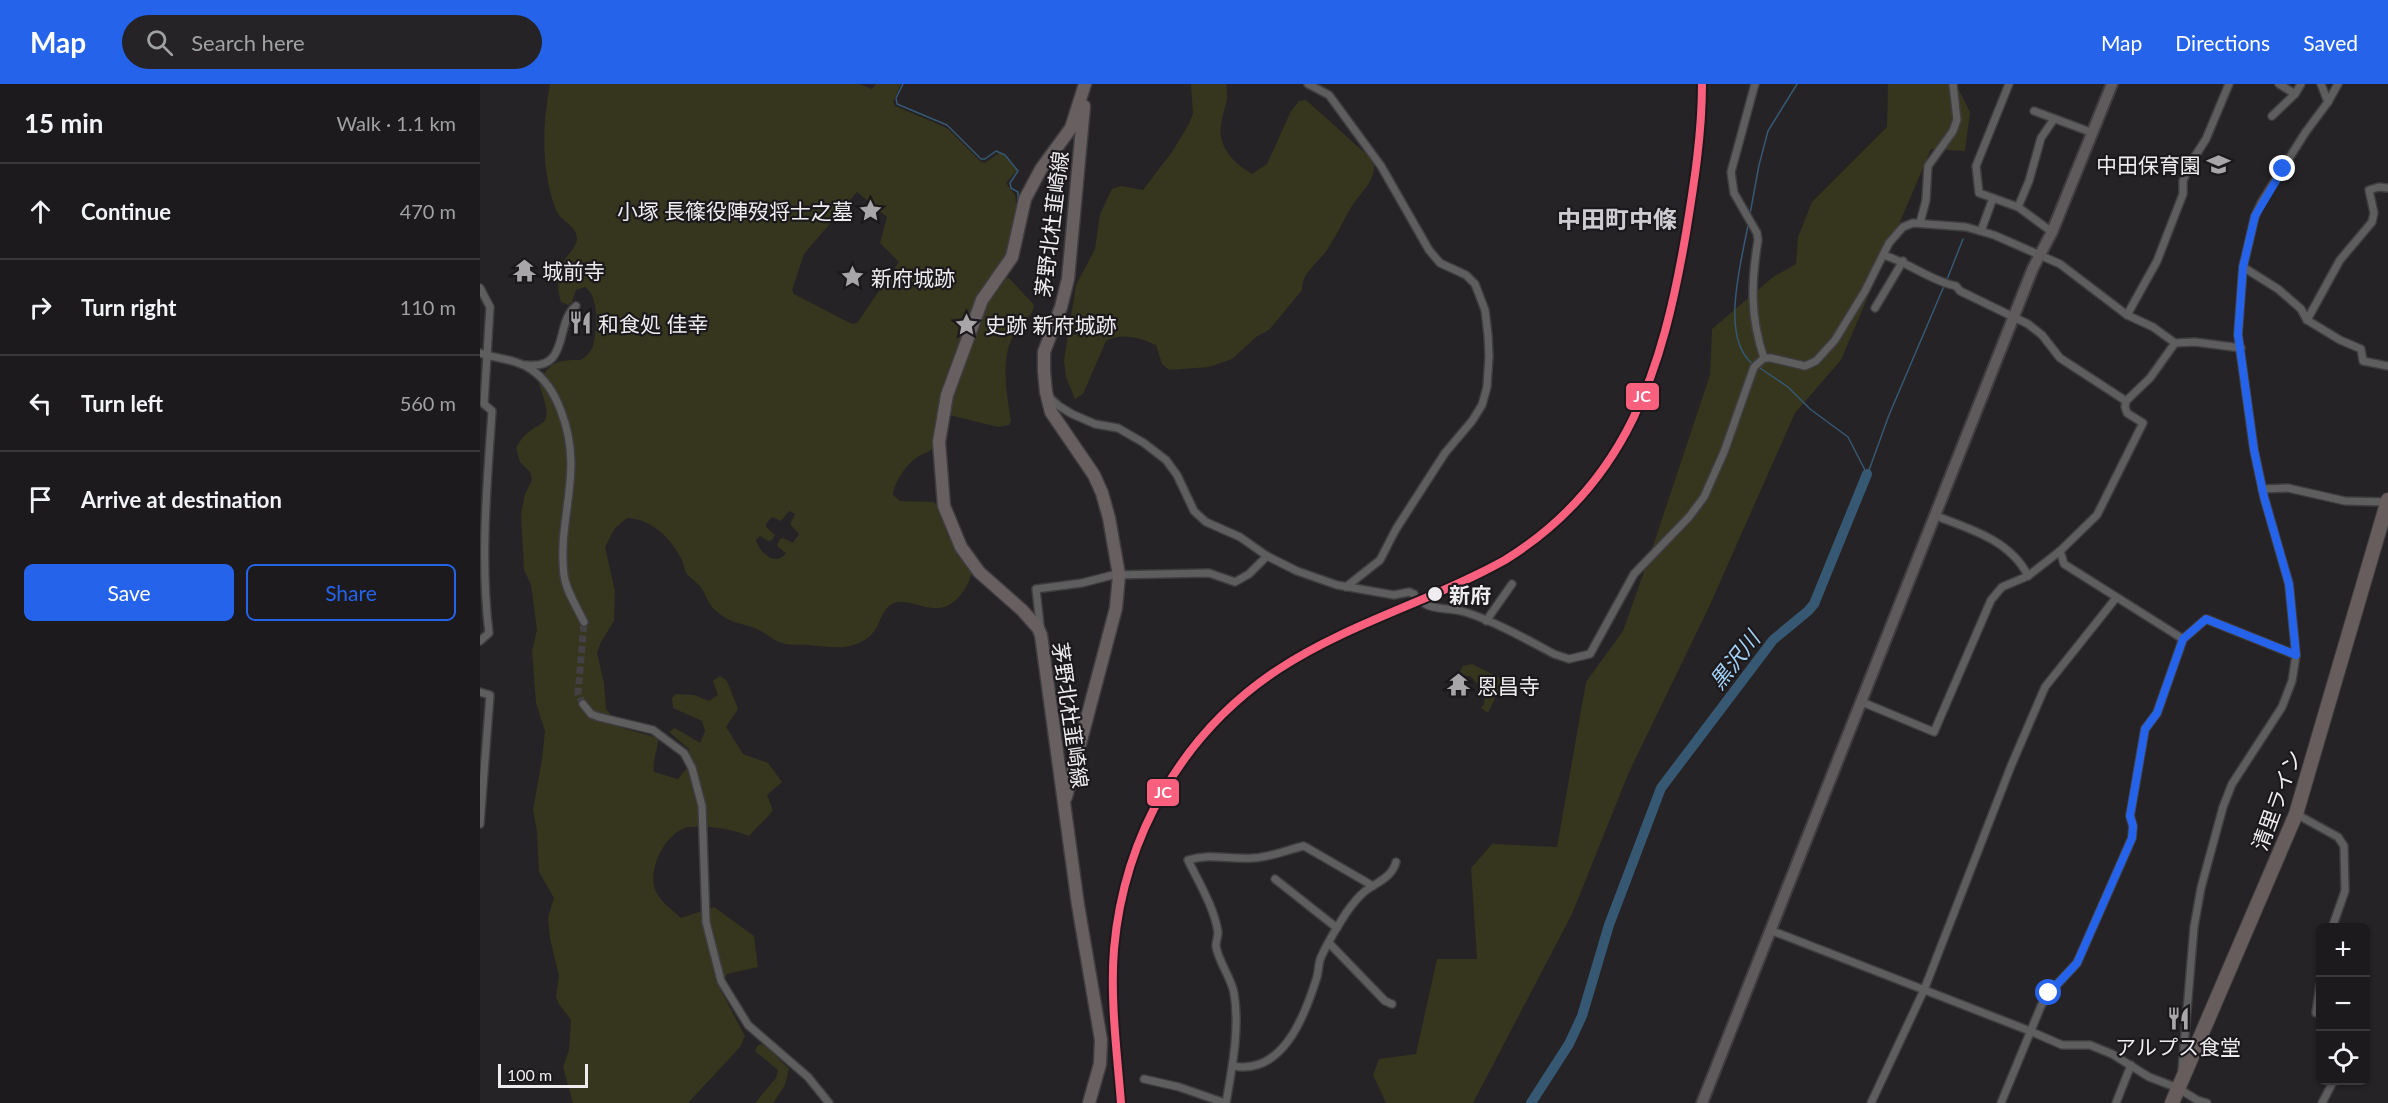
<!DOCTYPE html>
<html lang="en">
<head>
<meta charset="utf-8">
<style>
  body { margin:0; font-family:Lato,"Noto Sans JP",sans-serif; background:#252325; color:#f1f3f6 }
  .controls { position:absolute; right:18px; bottom:18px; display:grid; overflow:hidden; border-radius:9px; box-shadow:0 2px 4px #0004 }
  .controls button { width:54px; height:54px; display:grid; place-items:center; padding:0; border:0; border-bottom:2px solid #3a383b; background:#1c1a1c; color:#f1f3f6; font:30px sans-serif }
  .scale { position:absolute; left:18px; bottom:15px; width:90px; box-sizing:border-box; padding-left:6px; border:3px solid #eeecef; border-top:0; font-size:16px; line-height:21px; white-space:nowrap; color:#eeecef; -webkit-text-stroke:4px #1c191d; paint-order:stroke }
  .stop { position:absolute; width:18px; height:18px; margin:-14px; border:4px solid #2563eb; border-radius:50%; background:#fff }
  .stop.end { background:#2563eb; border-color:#fff; box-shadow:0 2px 6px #0008 }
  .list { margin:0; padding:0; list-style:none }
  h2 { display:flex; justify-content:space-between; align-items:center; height:78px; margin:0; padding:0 24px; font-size:26px }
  h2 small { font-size:20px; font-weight:400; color:#a0a1a3 }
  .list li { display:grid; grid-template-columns:39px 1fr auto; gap:18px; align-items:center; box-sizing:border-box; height:96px; padding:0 24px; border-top:2px solid #3a383b }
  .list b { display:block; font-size:22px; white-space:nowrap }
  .list em { font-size:20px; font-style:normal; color:#a0a1a3 }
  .actions { display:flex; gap:12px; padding:18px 24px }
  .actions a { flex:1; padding:14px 0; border:2px solid #2563eb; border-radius:9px; text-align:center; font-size:21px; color:#2563eb }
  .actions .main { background:#2563eb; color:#fff }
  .icon { flex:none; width:33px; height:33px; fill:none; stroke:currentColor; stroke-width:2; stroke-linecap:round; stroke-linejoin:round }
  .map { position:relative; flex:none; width:1908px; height:1019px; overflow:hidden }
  header { display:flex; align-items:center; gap:36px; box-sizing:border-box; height:84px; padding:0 30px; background:#2563eb; color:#fff }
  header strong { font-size:28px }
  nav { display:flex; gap:33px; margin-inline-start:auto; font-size:21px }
  .search { width:420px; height:54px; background:#252325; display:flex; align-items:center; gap:15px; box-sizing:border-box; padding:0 21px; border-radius:33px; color:#a0a1a3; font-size:22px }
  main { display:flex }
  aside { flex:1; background:#1c1a1c }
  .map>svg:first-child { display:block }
</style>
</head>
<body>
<header>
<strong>Map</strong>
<div class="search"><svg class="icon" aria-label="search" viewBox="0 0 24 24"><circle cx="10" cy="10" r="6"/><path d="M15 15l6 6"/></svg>Search here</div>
<nav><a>Map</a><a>Directions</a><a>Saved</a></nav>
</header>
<main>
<aside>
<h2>15 min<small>Walk · 1.1 km</small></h2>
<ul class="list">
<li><svg class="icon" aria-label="ahead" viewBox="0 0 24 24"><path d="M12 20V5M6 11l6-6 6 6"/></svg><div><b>Continue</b></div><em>470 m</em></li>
<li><svg class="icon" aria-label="right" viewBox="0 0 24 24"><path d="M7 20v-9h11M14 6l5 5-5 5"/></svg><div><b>Turn right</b></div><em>110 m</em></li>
<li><svg class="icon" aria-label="left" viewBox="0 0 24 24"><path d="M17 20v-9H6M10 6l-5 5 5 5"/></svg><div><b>Turn left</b></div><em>560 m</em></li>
<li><svg class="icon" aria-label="arrive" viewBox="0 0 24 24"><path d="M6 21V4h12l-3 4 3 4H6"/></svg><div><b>Arrive at destination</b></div></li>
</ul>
<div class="actions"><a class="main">Save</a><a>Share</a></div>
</aside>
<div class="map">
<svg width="1908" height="1019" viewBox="0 0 1908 1019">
  <rect width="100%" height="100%" fill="#252326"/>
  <g fill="#35361d" fill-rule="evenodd">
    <path d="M70 0H379L392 5 396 0H421L413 18 415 22 467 44 501 78 505 79 519 69 523 70 537 86 526 99 535 111 537 125 532 165 503 209 454 362C450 369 446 368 439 372 427 379 414 398 413 411L420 417 453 418 458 421 468 452 492 487C489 504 473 527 453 524 442 523 432 518 421 518 400 518 403 541 390 552 371 568 352 563 329 561 320 560 311 562 302 559 292 556 284 547 274 544 256 537 250 540 234 525 228 519 226 512 222 505 218 499 211 495 206 489 204 485 204 480 202 476 191 454 172 435 147 434L135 444 125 463 135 507 134 537 121 558 117 569 124 599 126 625 142 644 178 654C178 666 172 677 174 688L198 695 207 684 209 665 189 648 195 644 220 659 225 647 222 637 193 624 192 614 196 610 214 611 229 617 238 611 233 597 240 592 247 597 258 625 246 643 263 670 288 679 302 698 287 711 293 726C286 736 277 742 269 752 251 745 229 741 209 743 186 746 163 791 178 811 183 820 194 827 201 834L234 823 274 852 278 883 247 890 240 905 265 952 260 963 208 1019H93L83 983 89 966 91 936 79 920 76 913 79 891 70 855 68 833 74 814 59 788 57 748 53 726 62 675 65 647 56 619 52 567 57 546 51 501 44 486 41 430 45 410 52 396 50 388 40 378 36 364C55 328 79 355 59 300 69 277 77 276 101 276 105 273 111 268 113 262 117 246 120 213 105 203L96 206 92 218 88 221 81 218C77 207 77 188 83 178 88 170 96 164 97 155 97 141 81 138 76 126 61 86 62 42 70 0ZM377 108 407 133 400 159 419 178 377 239 372 240 314 210 312 206 324 170ZM309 427 315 430 310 440 319 450 313 459 303 454 300 455 297 462 306 469C296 484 279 468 276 456L280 452 288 457 292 456 295 451 286 443V440L292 433 301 437Z"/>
    <path d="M711 0H746C750 18 743 24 741 41 738 64 754 79 772 90L787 80 811 27 819 17 826 16 894 77C895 84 893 92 889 99 884 107 877 114 872 122 862 138 855 156 843 171 834 182 822 190 822 206L789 246 776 253 752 275 729 283 689 286 682 280 676 261C660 254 642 248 626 257L603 310 595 315 586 293 584 276 596 201 615 165 620 130 632 105 641 102 663 106 692 68 709 40 713 29Z"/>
    <polygon points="1408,0 1476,0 1490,28 1485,67 1451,65 1361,276 1315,329 1229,523 1149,688 1092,830 993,1019 906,1019 893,991 899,975 936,970 957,875 997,875 991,784 1012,760 1077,763 1106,598 1143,547 1172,465 1230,291 1232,245 1293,193 1316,180 1318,153 1332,118 1407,43"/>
    <path d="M529 194 554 221C553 233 539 241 533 252 520 277 527 311 531 337L529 341 518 343 469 331C478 284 494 234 523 195Z"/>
    <polygon points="992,580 1022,595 1021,602 1008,629 1001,624 1004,620 1005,607 990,592 983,592 979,589 983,582"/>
    <polygon points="284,960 309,985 305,1001 293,1019 275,1019 296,994 298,986 275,967 278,961"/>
  </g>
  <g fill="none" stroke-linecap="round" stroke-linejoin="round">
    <g stroke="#375872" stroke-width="1.5">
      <polyline points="423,0 416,14 417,20 467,41 501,75 505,75 516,67 525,71 538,87 530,99 531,104 538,108 538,121"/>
      <polyline points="1494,97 1493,81 1504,54"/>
      <polyline points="1270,130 1279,81 1288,47 1317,0"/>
      <path d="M1268 141C1262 176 1239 254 1273 280"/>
      <polyline points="1466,198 1483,155"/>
      <polyline points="1277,282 1308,303 1330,325 1368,353 1387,390"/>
      <polyline points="1388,389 1409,331 1464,202"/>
    </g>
    <polyline stroke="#375872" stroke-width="10" points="1051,1019 1089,960 1102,932 1129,841 1181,704 1293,556 1328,527 1334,520 1387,390"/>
    <g stroke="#434144" stroke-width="7" stroke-dasharray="7 3.5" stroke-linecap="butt">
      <polyline points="934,510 945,520"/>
      <polyline points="103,620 98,610 104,538"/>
    </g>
    <defs>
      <g id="street">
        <polyline points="828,0 849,11 901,82 949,166 960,179 986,191 995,200 1005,226 1008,251 1009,272 1007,303 1002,321 992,337 965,369 916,445 900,476 866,503"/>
        <path d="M1275 0 1251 88 1254 109 1277 149 1278 156C1271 199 1270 233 1284 274"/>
        <polyline points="1529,0 1496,82 1499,109 1538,123 1572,148"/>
        <polyline points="1799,0 1815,10"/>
        <polyline points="1841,0 1848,18"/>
        <polyline points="1554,27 1613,49"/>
        <polyline points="1792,32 1815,10 1821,0"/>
        <polyline points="1538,123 1549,97 1561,54 1574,35"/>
        <polyline points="1440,139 1446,116 1448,82 1473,47 1477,36 1473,0"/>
        <polyline points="1501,147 1513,114"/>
        <path d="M1403 171C1430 179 1451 197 1476 202L1480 207 1548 240 1562 251 1580 274 1646 317"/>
        <polyline points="1763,183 1798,205 1821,225 1827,236 1860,256 1881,265 1883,277 1908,282"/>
        <path d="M0 204 10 223 4 320 12 327C7 401 0 476 9 549L0 557"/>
        <polyline points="1395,224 1423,177"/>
        <polyline points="1647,231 1677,177 1703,110 1703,97 1710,80 1726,55 1749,0"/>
        <polyline points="1827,236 1860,176 1892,138 1894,129 1889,106 1899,103 1908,104"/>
        <path d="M0 269C17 275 37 275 52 286 67 296 75 311 81 327 105 389 77 431 84 491 86 507 97 523 104 538"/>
        <path d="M46 281C91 286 74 239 96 222"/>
        <polyline points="569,313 579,322 592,330 615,340 638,344 664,359 686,376 697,391 714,427 726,438 760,453 787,472 817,487 857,501 914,511 929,508 934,510"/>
        <polyline points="1782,405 1808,404 1865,417 1907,418"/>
        <path d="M1456 432C1491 445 1531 457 1548 492"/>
        <polyline points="1580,467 1584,480 1703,555"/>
        <path d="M945 520C957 527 971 523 985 528 1016 538 1046 555 1074 570L1089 575 1110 570 1154 490 1209 433 1224 413 1244 368 1274 283 1284 274H1291L1325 282 1336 277 1355 256 1385 207 1409 159 1423 143 1433 139 1486 143 1514 151 1580 180 1647 231 1673 243 1695 259 1715 258 1761 264"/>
        <polyline points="1006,537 1032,500"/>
        <polyline points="558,544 560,541 556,505 602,499 633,491 729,489 755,498 769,490 787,472"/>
        <polyline points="0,608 10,611 0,740"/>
        <polyline points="1382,618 1454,648 1511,516 1522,503 1548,492 1580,467 1617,431 1663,339 1647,329 1645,323 1646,317 1670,294 1695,259"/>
        <polyline points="103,620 111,630 119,633 173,646 204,669 212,684 222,722 226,838 241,897 268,941 328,993 349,1019"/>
        <polyline points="1816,730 1858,753 1864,762 1865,807 1852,844"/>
        <polyline points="795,795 857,844"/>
        <polyline points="1290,846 1550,947 1582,961 1610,961 1632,970 1669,993 1698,1004 1717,1016 1727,1019"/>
        <polyline points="849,859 905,917 912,920"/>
        <polyline points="1840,901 1836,929 1840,930"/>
        <path d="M753 982C802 991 824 934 836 896 839 888 838 880 841 873 848 858 857 843 866 829 871 822 877 814 884 808 895 799 912 794 916 778"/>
        <polyline points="1702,986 1714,843 1721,804 1743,723 1752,700 1802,623 1812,597 1816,571 1809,500 1784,413 1774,366 1758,251 1763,183 1775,132 1781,119 1825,49 1848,18 1858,0"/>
        <polyline points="664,995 699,1003 745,1019"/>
        <path d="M746 1019C752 984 760 945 754 909 751 893 738 877 736 862 736 857 738 853 738 848 734 823 719 799 708 776 733 769 749 776 773 774 792 773 806 766 824 762L893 802"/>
        <polyline points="1391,1019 1444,906 1531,682 1565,603 1636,514"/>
        <polyline points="1521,1019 1561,922 1569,909 1597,879 1652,754 1653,742 1650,732 1665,645 1677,629 1703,555 1726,535 1816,571"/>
        <polyline points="1636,1019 1651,981"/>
        <polyline points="1842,1019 1854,996"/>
      </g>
      <polyline id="secondary" points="1222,1019 1553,184 1572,148 1632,0"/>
      <g id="primary">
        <polyline points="605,0 591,44 561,85 545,115 532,173 502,216 467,311 459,358 464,422 481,463 499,488 542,526 558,544 561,551 598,821 621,956 620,980 609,1019"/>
        <polyline points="586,713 636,524 639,491 629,434 622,409 614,391 571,328 566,308 564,287 564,268 581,223 588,195 604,22"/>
      </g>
      <polyline id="highway" points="1692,1019 1816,730 1908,416"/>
    </defs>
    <use href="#street" stroke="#3f3d40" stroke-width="10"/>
    <use href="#secondary" stroke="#3f3d40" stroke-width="14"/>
    <use href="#primary" stroke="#3f3d40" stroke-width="15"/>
    <use href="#highway" stroke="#3f3d40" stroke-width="16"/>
    <use href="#street" stroke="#5f5e5f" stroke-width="7"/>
    <use href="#secondary" stroke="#5f5a5c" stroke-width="10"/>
    <use href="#primary" stroke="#685f60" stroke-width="12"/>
    <use href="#highway" stroke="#675d5c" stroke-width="14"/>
    <defs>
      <path id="rail-1" d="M641 1019C637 968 630 916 634 865 644 751 703 648 799 585 869 539 952 517 1025 476 1148 400 1183 284 1206 149 1214 100 1222 50 1222 0"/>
    </defs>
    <use href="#rail-1" stroke="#1c191d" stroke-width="12"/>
    <use href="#rail-1" stroke="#f8607d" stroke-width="8"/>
  </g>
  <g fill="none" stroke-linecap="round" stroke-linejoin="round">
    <polyline stroke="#2563eb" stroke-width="8" points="1569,909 1597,879 1652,754 1653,742 1650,732 1665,645 1677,629 1703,555 1726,535 1816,571 1809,500 1784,413 1774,366 1758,250 1763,183 1775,132 1803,85"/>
  </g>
  <defs>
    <symbol id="school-bare" viewBox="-9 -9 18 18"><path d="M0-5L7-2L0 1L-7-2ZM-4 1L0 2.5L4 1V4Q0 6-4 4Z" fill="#a8a6a9" stroke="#1c191d" stroke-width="2.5" paint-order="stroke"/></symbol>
    <symbol id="sight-bare" viewBox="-9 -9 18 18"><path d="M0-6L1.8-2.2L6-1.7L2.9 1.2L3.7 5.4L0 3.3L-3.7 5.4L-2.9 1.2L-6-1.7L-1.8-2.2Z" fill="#a8a6a9" stroke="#1c191d" stroke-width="2.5" paint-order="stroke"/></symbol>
    <symbol id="temple-bare" viewBox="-9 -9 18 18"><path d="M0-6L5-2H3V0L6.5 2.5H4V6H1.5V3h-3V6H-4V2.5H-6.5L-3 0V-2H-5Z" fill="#a8a6a9" stroke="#1c191d" stroke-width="2.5" paint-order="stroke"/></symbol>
    <symbol id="restaurant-bare" viewBox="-9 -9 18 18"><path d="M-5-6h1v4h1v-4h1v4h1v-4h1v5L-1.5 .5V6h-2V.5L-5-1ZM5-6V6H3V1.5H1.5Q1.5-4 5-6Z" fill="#a8a6a9" stroke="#1c191d" stroke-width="2.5" paint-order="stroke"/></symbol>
  </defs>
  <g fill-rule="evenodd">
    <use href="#school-bare" x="1722" y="64" width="33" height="33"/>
    <use href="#sight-bare" x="374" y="110" width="33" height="33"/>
    <use href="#temple-bare" x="28" y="170" width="33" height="33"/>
    <use href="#sight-bare" x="356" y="176" width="33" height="33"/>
    <use href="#restaurant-bare" x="84" y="222" width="33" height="33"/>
    <use href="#sight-bare" x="470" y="224" width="33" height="33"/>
    <use href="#temple-bare" x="962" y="584" width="33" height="33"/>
    <use href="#restaurant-bare" x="1682" y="918" width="33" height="33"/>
  </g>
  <circle fill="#eeecef" stroke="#1c191d" stroke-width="2" cx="955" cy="510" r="8"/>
  <g text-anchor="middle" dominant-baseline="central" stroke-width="4.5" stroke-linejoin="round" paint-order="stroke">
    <g font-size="21" fill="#eeecef" stroke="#1c191d" text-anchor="start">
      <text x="1721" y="80" text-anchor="end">中田保育園</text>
      <text x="373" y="126" text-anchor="end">小塚 長篠役陣歿将士之墓</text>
      <text x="62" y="186">城前寺</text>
      <text x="391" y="193">新府城跡</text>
      <text x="118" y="239">和食処 佳幸</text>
      <text x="505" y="240">史跡 新府城跡</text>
      <text x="997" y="601">恩昌寺</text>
      <text x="1698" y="962" text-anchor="middle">アルプス食堂</text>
    </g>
    <g font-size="21" fill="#eeecef" stroke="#1c191d">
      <text transform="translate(571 140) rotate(-83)">茅野北杜韮崎線</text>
      <text transform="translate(591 631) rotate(82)">茅野北杜韮崎線</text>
      <text transform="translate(1796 716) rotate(-70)">清里ライン</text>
    </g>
    <g font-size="21" font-weight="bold" fill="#eeecef" stroke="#1c191d" text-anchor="start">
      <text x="969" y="510">新府</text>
    </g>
    <g font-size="22" font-style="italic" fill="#a2d1f7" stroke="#1c191d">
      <text transform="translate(1254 576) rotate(-52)">黒沢川</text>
    </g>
    <g font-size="24" font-weight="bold" fill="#cecbd1" stroke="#1c191d">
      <text x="1137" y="134">中田町中條</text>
    </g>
  </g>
  <g stroke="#1c191d" stroke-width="2">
    <rect x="1145" y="298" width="35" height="29" rx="6" fill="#f8607d"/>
    <rect x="666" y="694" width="34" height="29" rx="6" fill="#f8607d"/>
  </g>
  <g font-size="16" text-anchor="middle" font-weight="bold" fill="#fff">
    <text x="1162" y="318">JC</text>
    <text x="683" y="714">JC</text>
  </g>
</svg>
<div class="controls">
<button>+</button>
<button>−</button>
<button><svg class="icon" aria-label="locate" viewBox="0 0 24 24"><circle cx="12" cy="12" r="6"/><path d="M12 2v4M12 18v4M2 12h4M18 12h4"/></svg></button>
</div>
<div class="scale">100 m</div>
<div class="stop" style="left:1569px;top:909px"></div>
<div class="stop end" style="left:1803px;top:85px"></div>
</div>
</main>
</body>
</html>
